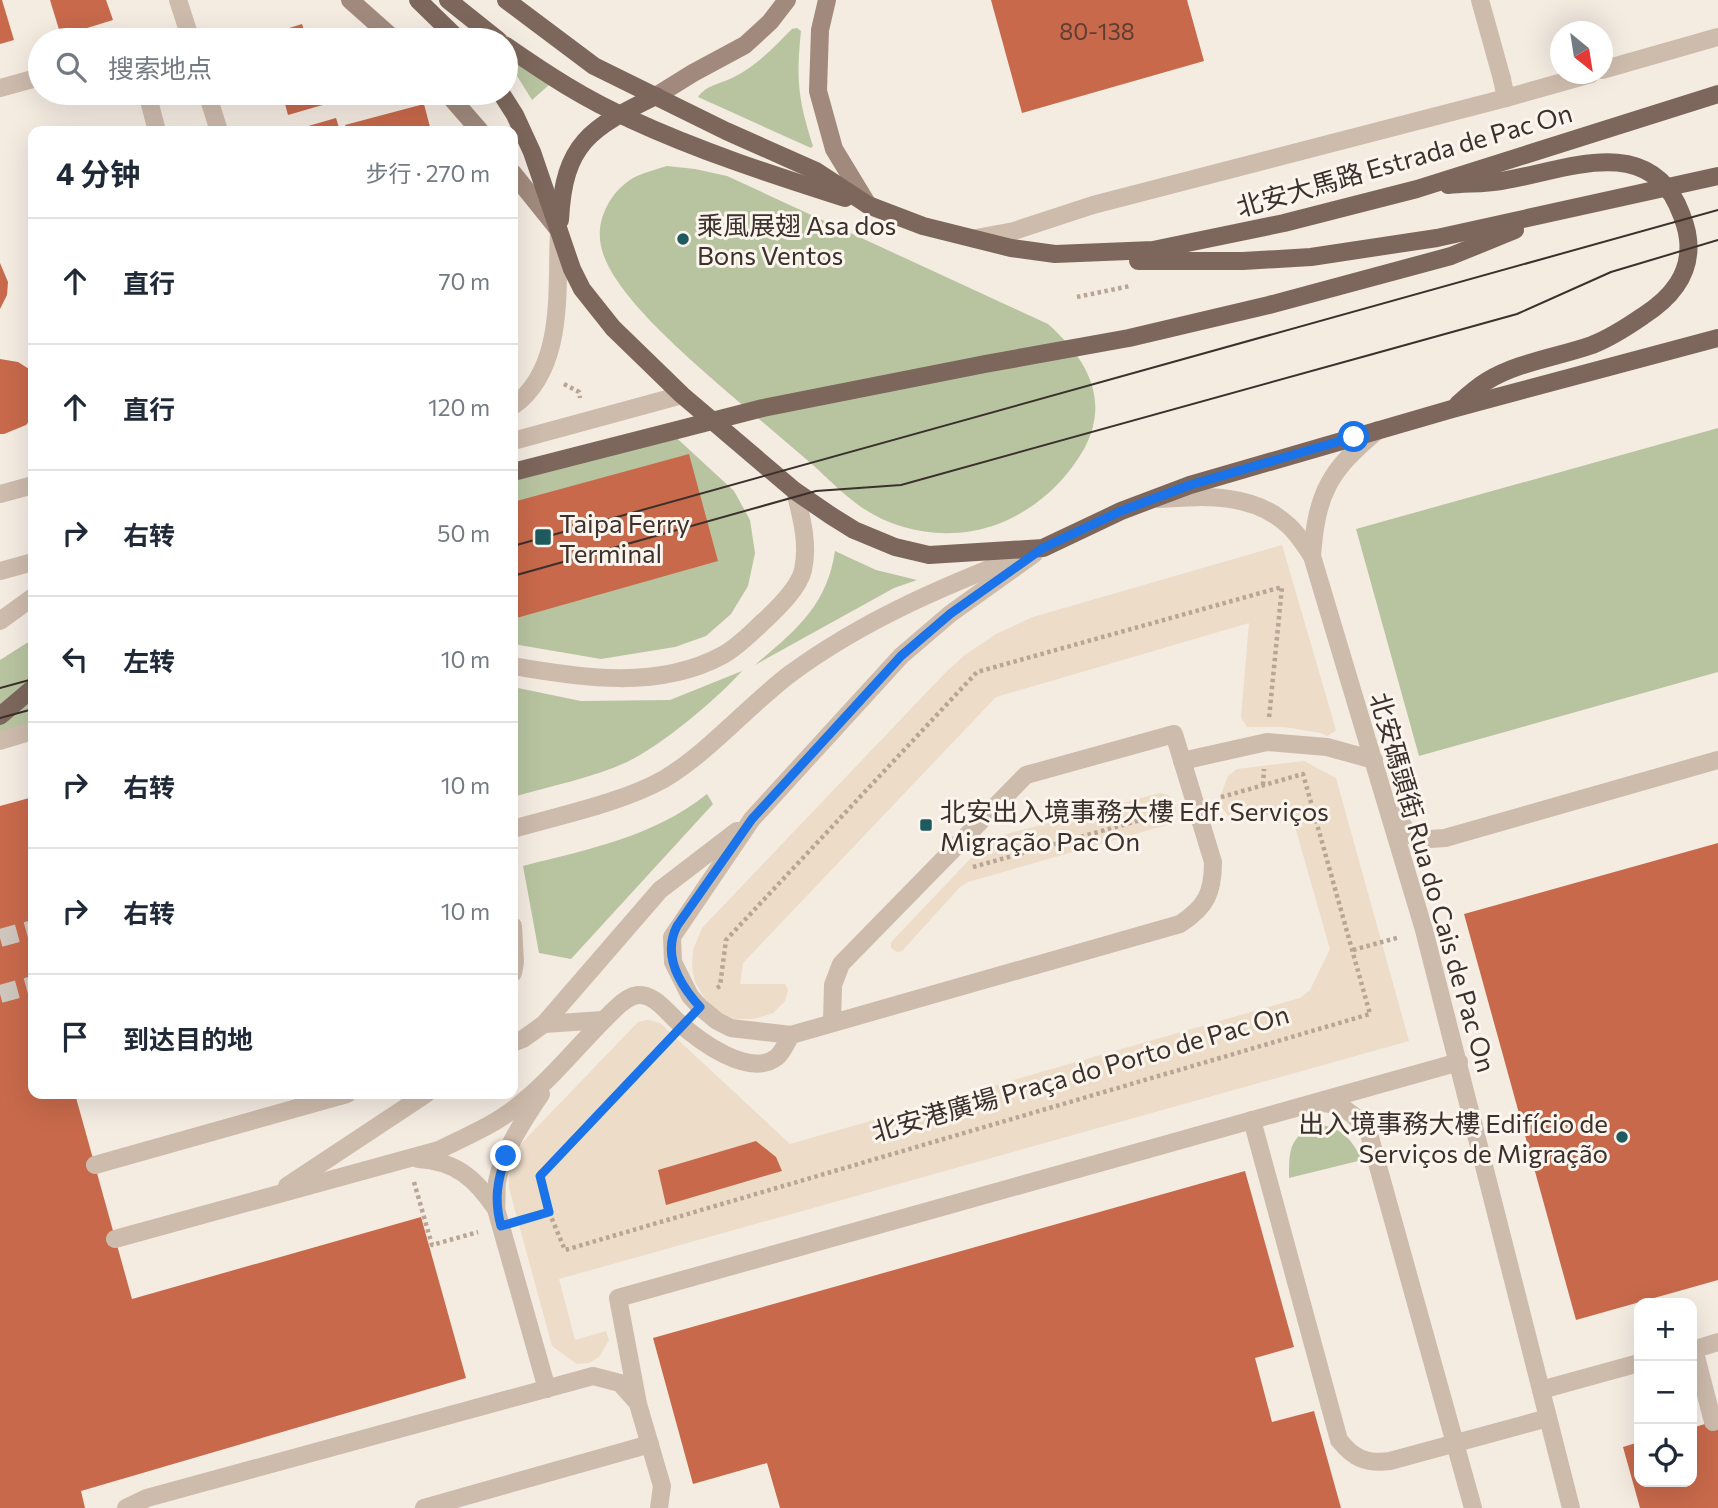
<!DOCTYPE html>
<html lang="zh">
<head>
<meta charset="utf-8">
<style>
  body { margin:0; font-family:Commissioner,"Noto Sans SC",sans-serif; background:#f2f2f3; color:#1f2937 }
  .controls { position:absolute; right:21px; bottom:21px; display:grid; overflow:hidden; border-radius:14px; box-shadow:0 7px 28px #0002 }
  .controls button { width:63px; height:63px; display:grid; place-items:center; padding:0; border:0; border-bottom:2px solid #e0e1e3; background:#fff; color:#1f2937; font:35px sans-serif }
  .compass { position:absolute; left:1550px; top:21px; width:63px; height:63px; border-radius:50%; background:#fff; box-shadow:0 7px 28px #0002; rotate:150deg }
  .stop { position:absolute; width:21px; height:21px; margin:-16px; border:5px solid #1a73e8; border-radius:50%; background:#fff }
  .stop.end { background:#1a73e8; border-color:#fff; box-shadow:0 2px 7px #0008 }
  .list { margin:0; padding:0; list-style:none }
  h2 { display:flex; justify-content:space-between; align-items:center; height:91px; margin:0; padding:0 28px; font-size:30px }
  h2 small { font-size:23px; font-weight:400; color:#747a83 }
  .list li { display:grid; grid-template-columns:46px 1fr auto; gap:21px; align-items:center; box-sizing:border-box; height:126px; padding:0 28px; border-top:2px solid #e0e1e3 }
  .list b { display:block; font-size:26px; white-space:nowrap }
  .list em { font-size:23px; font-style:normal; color:#747a83 }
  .icon { flex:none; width:38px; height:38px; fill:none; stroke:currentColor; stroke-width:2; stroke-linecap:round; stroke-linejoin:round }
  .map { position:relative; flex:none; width:1718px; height:1508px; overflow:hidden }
  .search { position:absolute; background:#fff; box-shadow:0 7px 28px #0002; left:28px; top:28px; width:490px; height:77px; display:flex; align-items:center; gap:18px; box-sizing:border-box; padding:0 24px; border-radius:38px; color:#747a83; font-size:26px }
  .panel { position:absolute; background:#fff; box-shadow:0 7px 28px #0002; left:28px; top:126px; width:490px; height:973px; border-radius:14px }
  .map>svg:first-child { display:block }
</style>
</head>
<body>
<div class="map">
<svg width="1718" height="1508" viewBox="0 0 1718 1508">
  <rect width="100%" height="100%" fill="#f4ebe1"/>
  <g fill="#b8c4a0">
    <polygon points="461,0 559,76 532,100 514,71 506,63 506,40 483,40 447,6"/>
    <path d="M797 28 801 31C796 80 798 99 813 146L811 148 698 97C706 85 720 84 732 78 756 67 774 47 792 29Z"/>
    <path d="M667 166 695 169 727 176 1048 324C1086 358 1111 399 1084 449 1064 484 1034 510 998 524 952 541 901 534 861 507 844 495 828 479 813 465 786 442 759 419 732 396 695 363 611 295 601 246 595 219 612 188 637 176 646 172 657 169 667 166Z"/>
    <polygon points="1718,428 1718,672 1419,756 1356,529"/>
    <polygon points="669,431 734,491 750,520 755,553 748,586 731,614 706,636 675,647 601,659 513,644 513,465"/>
    <path d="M835 551 876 570 917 580 894 588 755 665C795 631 827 606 835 551Z"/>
    <polygon points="33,639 33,724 0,734 0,660"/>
    <path d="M742 671C716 700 662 745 627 762 592 778 550 786 513 797V687L581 701 670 700Z"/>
    <path d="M707 794 713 804 571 959 539 953 523 866C589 849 653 837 707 794Z"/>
    <path d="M1319 1125C1342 1127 1352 1140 1362 1160L1289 1178C1289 1149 1289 1136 1319 1125Z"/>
  </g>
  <g fill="#ecdcc8">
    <polygon points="1282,545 1336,730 1332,733 1327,736 1321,733 1285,727 1247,727 1241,717 1249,623 996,697 743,963 740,984 785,984 788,990 785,1001 773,1013 754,1019 734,1019 712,1010 695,982 692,967 693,950 702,928 946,672 965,655 996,634 1033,617"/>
    <polygon points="1304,761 1336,778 1409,1041 559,1279 575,1340 606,1331 609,1340 599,1357 589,1363 577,1364 552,1346 509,1188 509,1167 519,1146 638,1022 647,1020 660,1023 790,1144 1300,998 1310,990 1330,949 1290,809 1242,823 1234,823 1222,808 1220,797 1228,776 1237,769"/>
    <polygon points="1160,793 1168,795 1176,805 1175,817 1170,824 968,882 960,887 902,951 897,952 891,948 891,943 894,939 974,855 1003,835"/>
  </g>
  <g fill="#c8694b">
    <polygon points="0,0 2,0 14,40 0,44"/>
    <polygon points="50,0 106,0 113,20 61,36"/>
    <polygon points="991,0 1187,0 1204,61 1022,113"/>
    <polygon points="302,24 307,40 265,40 264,36"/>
    <polygon points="282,93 322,93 326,104 288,115"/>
    <polygon points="424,104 431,131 347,131 345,125"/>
    <polygon points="336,118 340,131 291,131"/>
    <polygon points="0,263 8,282 7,295 0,309"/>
    <polygon points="0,359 18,362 29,369 33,376 33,417 26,425 4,434 0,434"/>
    <polygon points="689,454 718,561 513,619 513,502"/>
    <polygon points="33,797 33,1094 75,1094 132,1299 421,1217 466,1378 81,1491 85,1508 0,1508 0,806"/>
    <polygon points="1718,843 1718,1280 1576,1320 1464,914"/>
    <polygon points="756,1141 776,1157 782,1171 666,1205 658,1170"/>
    <polygon points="1245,1171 1294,1347 1255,1358 1272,1422 1314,1411 1341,1508 780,1508 767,1463 693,1484 653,1338"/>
    <polygon points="1718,1420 1718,1508 1640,1508 1623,1447 1639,1442 1639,1482 1692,1482 1692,1428"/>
  </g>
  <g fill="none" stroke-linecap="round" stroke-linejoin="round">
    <g stroke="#cfc6bd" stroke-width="18" stroke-dasharray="18 9" stroke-linecap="butt">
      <polyline points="0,938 33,929"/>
      <polyline points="0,994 33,985"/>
    </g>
    <g stroke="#b9a596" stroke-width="4.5" stroke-dasharray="3.5 3.5" stroke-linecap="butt">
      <polyline points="1077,297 1130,286"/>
      <polyline points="564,384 579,392 580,398"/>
      <polyline points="1263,785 1264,769"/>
      <polyline points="973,867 1173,811"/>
      <polyline points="1353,950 1400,937"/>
      <polyline points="717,988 720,986 726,940 977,672 1282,587 1269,718"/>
      <polyline points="414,1182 432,1245 478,1232"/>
      <polyline points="549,1212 565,1250 1370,1014 1303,774 1218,798"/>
      <polyline points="524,1220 549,1212 540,1176 665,1043"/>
    </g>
    <g stroke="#cdbbac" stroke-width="18">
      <polyline points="178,0 191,40"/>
      <polyline points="1480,0 1502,79"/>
      <polyline points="0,88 40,77"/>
      <polyline points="147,93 157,131"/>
      <polyline points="207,93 219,131"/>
      <polyline points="0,494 33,485"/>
      <polyline points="0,571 33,562"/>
      <polyline points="1182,761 1267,742 1327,747 1374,760"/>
      <polyline points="513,926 515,962 513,973"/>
      <path d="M832 1022 833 985 841 964 1026 775 1174 734 1213 862C1213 893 1206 907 1180 924L791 1035 731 1028 717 1021 700 1007 690 996 673 962 672 937 752 819 901 656 950 614 1034 554"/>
      <polyline points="544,1024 603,1020"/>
      <polyline points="513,1043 523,1039 544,1024 660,890 737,831"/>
      <path d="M1318 1103C1341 1102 1357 1115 1369 1134L1473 1508"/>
      <path d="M1252 1120 1339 1440C1354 1459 1367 1464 1390 1461L1548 1418"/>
      <path d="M418 1159C456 1161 476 1179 496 1209L547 1389"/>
      <polyline points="95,1165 347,1094"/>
      <polyline points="287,1186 426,1094"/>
      <path d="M496 1209C497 1200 496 1190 497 1182 503 1150 524 1120 541 1094"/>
      <path d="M115 1239 439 1150C465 1137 492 1126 515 1108 553 1079 581 1041 615 1009 621 1003 629 996 638 995 654 994 666 1011 677 1021 698 1040 749 1079 777 1057 783 1052 787 1042 791 1035"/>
      <polyline points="1694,1349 1713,1422"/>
      <polyline points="126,1508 147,1498 593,1376 620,1383 636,1401"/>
      <polyline points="424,1508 650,1444"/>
      <polyline points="659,1508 662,1486 638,1404 618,1298 1459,1062"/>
    </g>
    <g stroke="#cdbbac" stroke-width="18">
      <polyline points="1602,70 1718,37"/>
      <polyline points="1502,79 1506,98"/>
      <polyline points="976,238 1014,231 1093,205 1506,98 1591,74"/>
      <path d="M513 406C566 368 556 288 559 231"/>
      <polyline points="513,441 682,395"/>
      <path d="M1159 499C1204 496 1253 492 1289 526 1298 534 1305 546 1312 556L1424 930 1571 1508"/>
      <path d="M1312 556C1317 492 1329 471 1378 430"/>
      <polyline points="0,621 33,597"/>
      <path d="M513 666C581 678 659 690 723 655 738 647 752 632 764 621 777 609 799 588 803 570 809 543 801 516 795 491"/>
      <polyline points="0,741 33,731"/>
      <polyline points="1396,816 1410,835 1430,839 1445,838 1718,760"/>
      <path d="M513 829C558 816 624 802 664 779 708 753 749 705 790 674 866 618 949 584 1036 550"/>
      <polyline points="1692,1350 1718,1342"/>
      <polyline points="1541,1390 1639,1363"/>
    </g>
    <g stroke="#a18a7d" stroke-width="18">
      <polyline points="350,0 395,40"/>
      <polyline points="827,0 820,30 818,91 834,149 868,205"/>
      <polyline points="447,93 480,131"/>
      <polyline points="656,96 693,73 745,45 770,22 787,0"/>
      <polyline points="513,173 557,228"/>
    </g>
    <g stroke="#7d675c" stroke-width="18">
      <polyline points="418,0 459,40"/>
      <polyline points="448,0 498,40"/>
      <polyline points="506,0 594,66 726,131 816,171 868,205 923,226 1011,248 1055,254 1153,250 1284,223 1417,189 1718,94"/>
      <path d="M506 46C545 73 586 100 630 119 699 151 773 175 845 198"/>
      <polyline points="501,93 515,115 532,152 572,269 582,289 613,328 682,395 795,491 830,515 854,530 895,547 929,555 1043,548 1121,511 1190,485 1452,409 1718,338"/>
      <path d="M1448 185C1466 183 1483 184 1501 181 1560 172 1643 133 1677 204 1682 215 1687 227 1688 239 1692 274 1671 298 1643 316 1627 327 1610 338 1592 345 1558 357 1518 362 1487 381 1477 387 1467 396 1458 404"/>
      <path d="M560 220C564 143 590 128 656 96"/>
      <polyline points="1138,261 1243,261 1311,257 1437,238 1718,176"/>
      <polyline points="513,472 763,408 985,364 1129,338 1269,305 1451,256 1515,230"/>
      <polyline points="0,716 33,688"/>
    </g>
    <g stroke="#3b302b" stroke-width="2">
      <polyline points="513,546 1718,210"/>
      <polyline points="513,576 816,491 901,485 1373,354 1517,314 1611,272 1718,240"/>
      <polyline points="0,688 33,679"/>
      <polyline points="0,718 33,709"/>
    </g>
  </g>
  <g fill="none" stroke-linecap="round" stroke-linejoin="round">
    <path stroke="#1a73e8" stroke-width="9" d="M506 1156C497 1181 494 1200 501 1226L549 1212 540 1176 700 1007C680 985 662 955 677 926L752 819 901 656 950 614 1043 548 1121 511 1190 485 1354 437"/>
  </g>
  <g fill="#1f5a5e" stroke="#fbf5ee" stroke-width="2.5">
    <circle cx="683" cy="239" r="7"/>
    <rect x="534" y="528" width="18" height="18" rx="3.5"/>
    <rect x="919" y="818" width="14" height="14" rx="3.5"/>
    <circle cx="1622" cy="1137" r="7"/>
  </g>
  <g text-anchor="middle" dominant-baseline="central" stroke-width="6" stroke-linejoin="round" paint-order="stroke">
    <g font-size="23" fill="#5e3e33">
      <text x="1097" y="31">80-138</text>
    </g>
    <g font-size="26" fill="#3b302b" stroke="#fbf5ee">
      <text transform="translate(1404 159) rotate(-16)">北安大馬路 Estrada de Pac On</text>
      <text transform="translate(1434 882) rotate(74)">北安碼頭街 Rua do Cais de Pac On</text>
      <text transform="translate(1080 1072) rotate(-16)">北安港廣場 Praça do Porto de Pac On</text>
    </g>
    <g font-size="26" fill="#3b302b" stroke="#fbf5ee" text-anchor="start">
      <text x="697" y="224">乘風展翅 Asa dos<tspan x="697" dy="30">Bons Ventos</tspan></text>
      <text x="559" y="522">Taipa Ferry<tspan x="559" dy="30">Terminal</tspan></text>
      <text x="940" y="810">北安出入境事務大樓 Edf. Serviços<tspan x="940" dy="30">Migração Pac On</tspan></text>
      <text x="1608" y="1122" text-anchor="end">出入境事務大樓 Edifício de<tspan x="1608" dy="30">Serviços de Migração</tspan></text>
    </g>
  </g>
</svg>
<div class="controls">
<button>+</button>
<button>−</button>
<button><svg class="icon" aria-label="locate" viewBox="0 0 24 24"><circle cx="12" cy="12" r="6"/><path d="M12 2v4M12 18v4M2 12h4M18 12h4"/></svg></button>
</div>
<svg class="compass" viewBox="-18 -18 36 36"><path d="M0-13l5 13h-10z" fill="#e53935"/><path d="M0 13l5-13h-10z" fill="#747a83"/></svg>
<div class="stop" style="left:1354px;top:437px"></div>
<div class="stop end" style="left:506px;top:1156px"></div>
<div class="search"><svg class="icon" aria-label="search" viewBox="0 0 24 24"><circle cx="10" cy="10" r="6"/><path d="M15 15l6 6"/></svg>搜索地点</div>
<section class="panel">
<h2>4 分钟<small>步行 · 270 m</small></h2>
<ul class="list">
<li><svg class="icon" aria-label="ahead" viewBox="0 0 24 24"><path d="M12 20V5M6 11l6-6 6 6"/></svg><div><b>直行</b></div><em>70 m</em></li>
<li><svg class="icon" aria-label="ahead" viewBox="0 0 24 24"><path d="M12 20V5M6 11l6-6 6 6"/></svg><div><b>直行</b></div><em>120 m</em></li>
<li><svg class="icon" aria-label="right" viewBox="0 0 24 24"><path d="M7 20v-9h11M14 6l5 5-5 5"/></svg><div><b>右转</b></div><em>50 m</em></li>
<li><svg class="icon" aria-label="left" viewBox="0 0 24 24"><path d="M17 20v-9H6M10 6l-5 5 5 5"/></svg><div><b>左转</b></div><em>10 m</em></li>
<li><svg class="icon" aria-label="right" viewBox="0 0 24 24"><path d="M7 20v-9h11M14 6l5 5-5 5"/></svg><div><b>右转</b></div><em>10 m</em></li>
<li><svg class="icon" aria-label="right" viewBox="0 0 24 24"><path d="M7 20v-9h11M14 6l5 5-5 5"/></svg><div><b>右转</b></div><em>10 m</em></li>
<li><svg class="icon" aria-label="arrive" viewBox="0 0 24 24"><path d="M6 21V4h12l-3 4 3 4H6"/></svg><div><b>到达目的地</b></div></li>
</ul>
</section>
</div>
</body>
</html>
